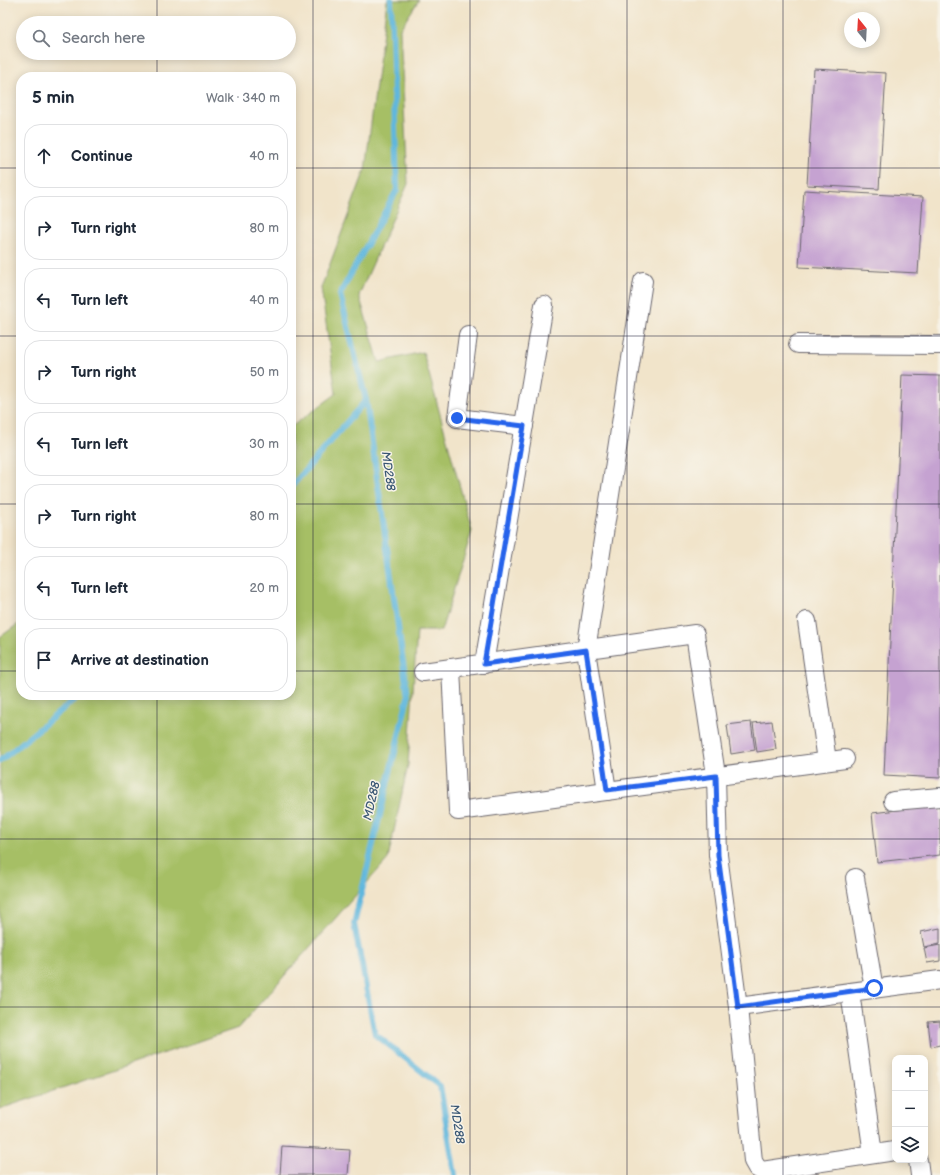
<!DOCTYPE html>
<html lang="en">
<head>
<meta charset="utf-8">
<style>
  body { margin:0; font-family:"Balsamiq Sans",sans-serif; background:#f6f6f7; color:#1f2937 }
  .controls { position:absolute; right:12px; bottom:12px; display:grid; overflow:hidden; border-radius:8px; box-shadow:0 2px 10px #0003 }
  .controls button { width:36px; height:36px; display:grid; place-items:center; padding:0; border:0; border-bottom:1px solid #e0e1e3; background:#fff; color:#1f2937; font:20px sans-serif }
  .compass { position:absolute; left:844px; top:12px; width:36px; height:36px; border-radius:50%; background:#fff; box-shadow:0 2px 10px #0003; rotate:342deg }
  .stop { position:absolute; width:12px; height:12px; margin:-9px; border:3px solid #2563eb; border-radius:50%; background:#fff }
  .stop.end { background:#2563eb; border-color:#fff; box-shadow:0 1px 4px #0008 }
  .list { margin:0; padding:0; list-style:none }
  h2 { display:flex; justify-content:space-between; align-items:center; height:52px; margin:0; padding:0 16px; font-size:17px }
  h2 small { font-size:13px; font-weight:400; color:#747a83 }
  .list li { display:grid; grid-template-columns:26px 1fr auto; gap:12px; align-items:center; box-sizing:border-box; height:64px; margin:0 8px 8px; padding:0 8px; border:1px solid #e0e1e3; border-radius:16px }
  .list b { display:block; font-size:15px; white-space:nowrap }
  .list em { font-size:13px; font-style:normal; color:#747a83 }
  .icon { flex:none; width:22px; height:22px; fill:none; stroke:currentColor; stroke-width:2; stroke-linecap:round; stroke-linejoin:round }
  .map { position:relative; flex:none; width:940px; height:1175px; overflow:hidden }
  .search { position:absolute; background:#fff; box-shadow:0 2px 10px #0003; left:16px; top:16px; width:280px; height:44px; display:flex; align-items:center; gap:10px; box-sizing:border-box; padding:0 14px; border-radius:22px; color:#747a83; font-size:15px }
  .panel { position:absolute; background:#fff; box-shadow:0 2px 10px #0003; left:16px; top:72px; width:280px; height:628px; border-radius:16px }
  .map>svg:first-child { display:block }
</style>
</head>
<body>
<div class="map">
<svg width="940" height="1175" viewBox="0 0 940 1175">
  <rect width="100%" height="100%" fill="#f7f3e8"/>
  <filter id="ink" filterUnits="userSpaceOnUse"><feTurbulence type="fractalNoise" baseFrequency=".025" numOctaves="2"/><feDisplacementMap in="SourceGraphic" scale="8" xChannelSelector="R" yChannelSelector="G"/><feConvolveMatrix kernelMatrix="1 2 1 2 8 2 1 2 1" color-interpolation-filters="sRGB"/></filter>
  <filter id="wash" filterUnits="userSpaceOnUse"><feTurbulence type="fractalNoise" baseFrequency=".012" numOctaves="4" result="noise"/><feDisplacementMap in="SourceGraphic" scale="16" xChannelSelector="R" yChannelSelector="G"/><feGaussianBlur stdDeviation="0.9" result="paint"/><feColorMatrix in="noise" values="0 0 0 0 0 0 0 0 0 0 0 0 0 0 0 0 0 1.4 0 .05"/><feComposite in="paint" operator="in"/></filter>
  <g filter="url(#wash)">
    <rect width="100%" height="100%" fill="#f1e4ca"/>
    <polygon fill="#a6bf65" stroke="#647050" points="387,0 419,0 400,29 408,184 359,295 379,362 423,352 472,531 441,631 417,631 408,765 388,859 238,1028 0,1109 0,637 21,622 21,695 291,695 291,427 336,394 321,288 365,170"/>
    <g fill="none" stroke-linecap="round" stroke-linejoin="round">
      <g stroke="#60b7dd" stroke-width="6">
        <polyline points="366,400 408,697 354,924 375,1034 440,1086 455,1175"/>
        <polyline points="291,487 366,400 340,294 397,190 391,0"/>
        <polyline points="0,761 80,695"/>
      </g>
    </g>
    <g id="blocks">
      <g fill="#c5a2d1">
        <polygon points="814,69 886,73 879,189 807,185"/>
        <polygon points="804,190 923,197 918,273 799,267"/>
        <polygon points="902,375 940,376 940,778 884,775"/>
        <polygon points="772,721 776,749 757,752 753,723"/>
        <polygon points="751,722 755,750 731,754 727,725"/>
        <polygon points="940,805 940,855 877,862 872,813"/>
        <polygon points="940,928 940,944 924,947 921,932"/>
        <polygon points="940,945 940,961 927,963 924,948"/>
        <polygon points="940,1021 940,1045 931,1047 928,1022"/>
        <polygon points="282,1146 350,1150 348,1175 280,1175"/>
      </g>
    </g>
  </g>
  <g filter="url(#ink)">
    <use href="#blocks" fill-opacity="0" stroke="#6a666d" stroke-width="1"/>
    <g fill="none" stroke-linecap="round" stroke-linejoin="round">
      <defs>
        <g id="minor">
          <polyline points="468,335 457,418 524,426"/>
          <polyline points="798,344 940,345"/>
          <polyline points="807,621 827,761"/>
          <polyline points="484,664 544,305"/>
          <polyline points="451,668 458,811 845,759"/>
          <polyline points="423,672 695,634 716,775 718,855 738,1007 753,1161 757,1168 762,1171 895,1151"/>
          <polyline points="607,791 586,650 643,281"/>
          <polyline points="893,801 940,797"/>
          <polyline points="855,878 874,989"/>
          <polyline points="850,992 873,1154"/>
          <polyline points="738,1007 940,980"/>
          <polyline points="918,1160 920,1175"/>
        </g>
      </defs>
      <use href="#minor" stroke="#6a666d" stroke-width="20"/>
      <use href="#minor" stroke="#fff" stroke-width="18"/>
    </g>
  </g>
  <g fill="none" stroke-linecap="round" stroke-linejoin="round" filter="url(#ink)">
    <polyline stroke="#2563eb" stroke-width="5" points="457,418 524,426 484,664 586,650 607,790 716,776 718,855 738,1007 874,988"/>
  </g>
  <path fill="none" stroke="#22223b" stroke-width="1" stroke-opacity="0.55" d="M157 0V23M313 0V1175M470 0V1175M627 0V1175M783 0V1175M157 53V77M0 168H21M291 168H940M0 336H21M291 336H940M0 504H21M291 504H940M0 671H21M291 671H940M157 695V1175M0 839H940M0 1007H940"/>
  <g text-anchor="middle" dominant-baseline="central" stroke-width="3" stroke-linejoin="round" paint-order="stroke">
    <g font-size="12" font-style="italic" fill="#385674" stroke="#f7f3e8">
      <text transform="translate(388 471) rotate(82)">MD288</text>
      <text transform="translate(372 801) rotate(-77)">MD288</text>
      <text transform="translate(457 1124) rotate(81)">MD288</text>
    </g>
  </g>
</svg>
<div class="controls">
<button>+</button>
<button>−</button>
<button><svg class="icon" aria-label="layers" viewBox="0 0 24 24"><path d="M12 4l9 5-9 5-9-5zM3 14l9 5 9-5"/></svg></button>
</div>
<svg class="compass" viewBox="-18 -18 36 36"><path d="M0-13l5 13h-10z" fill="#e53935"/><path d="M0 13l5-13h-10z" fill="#747a83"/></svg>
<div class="stop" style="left:874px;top:988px"></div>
<div class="stop end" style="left:457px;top:418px"></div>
<div class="search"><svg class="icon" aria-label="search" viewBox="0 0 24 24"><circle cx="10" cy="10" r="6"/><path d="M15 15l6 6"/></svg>Search here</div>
<section class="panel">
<h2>5 min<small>Walk · 340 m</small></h2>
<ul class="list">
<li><svg class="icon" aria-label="ahead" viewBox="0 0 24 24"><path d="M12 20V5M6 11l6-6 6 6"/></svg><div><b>Continue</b></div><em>40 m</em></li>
<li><svg class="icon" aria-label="right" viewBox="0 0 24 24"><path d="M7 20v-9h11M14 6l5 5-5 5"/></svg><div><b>Turn right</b></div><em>80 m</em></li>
<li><svg class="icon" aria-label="left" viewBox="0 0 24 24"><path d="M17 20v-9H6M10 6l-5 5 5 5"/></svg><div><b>Turn left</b></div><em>40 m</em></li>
<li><svg class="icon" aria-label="right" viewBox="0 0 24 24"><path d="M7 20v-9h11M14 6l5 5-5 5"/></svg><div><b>Turn right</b></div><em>50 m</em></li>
<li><svg class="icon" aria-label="left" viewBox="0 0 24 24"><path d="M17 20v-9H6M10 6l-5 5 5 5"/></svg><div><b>Turn left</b></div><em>30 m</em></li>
<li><svg class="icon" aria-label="right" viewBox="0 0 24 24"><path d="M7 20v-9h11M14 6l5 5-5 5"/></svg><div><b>Turn right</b></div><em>80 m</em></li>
<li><svg class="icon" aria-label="left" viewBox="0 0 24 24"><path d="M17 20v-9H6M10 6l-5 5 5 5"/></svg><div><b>Turn left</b></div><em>20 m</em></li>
<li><svg class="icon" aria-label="arrive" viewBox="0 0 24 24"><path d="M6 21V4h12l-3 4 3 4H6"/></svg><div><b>Arrive at destination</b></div></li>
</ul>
</section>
</div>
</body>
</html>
